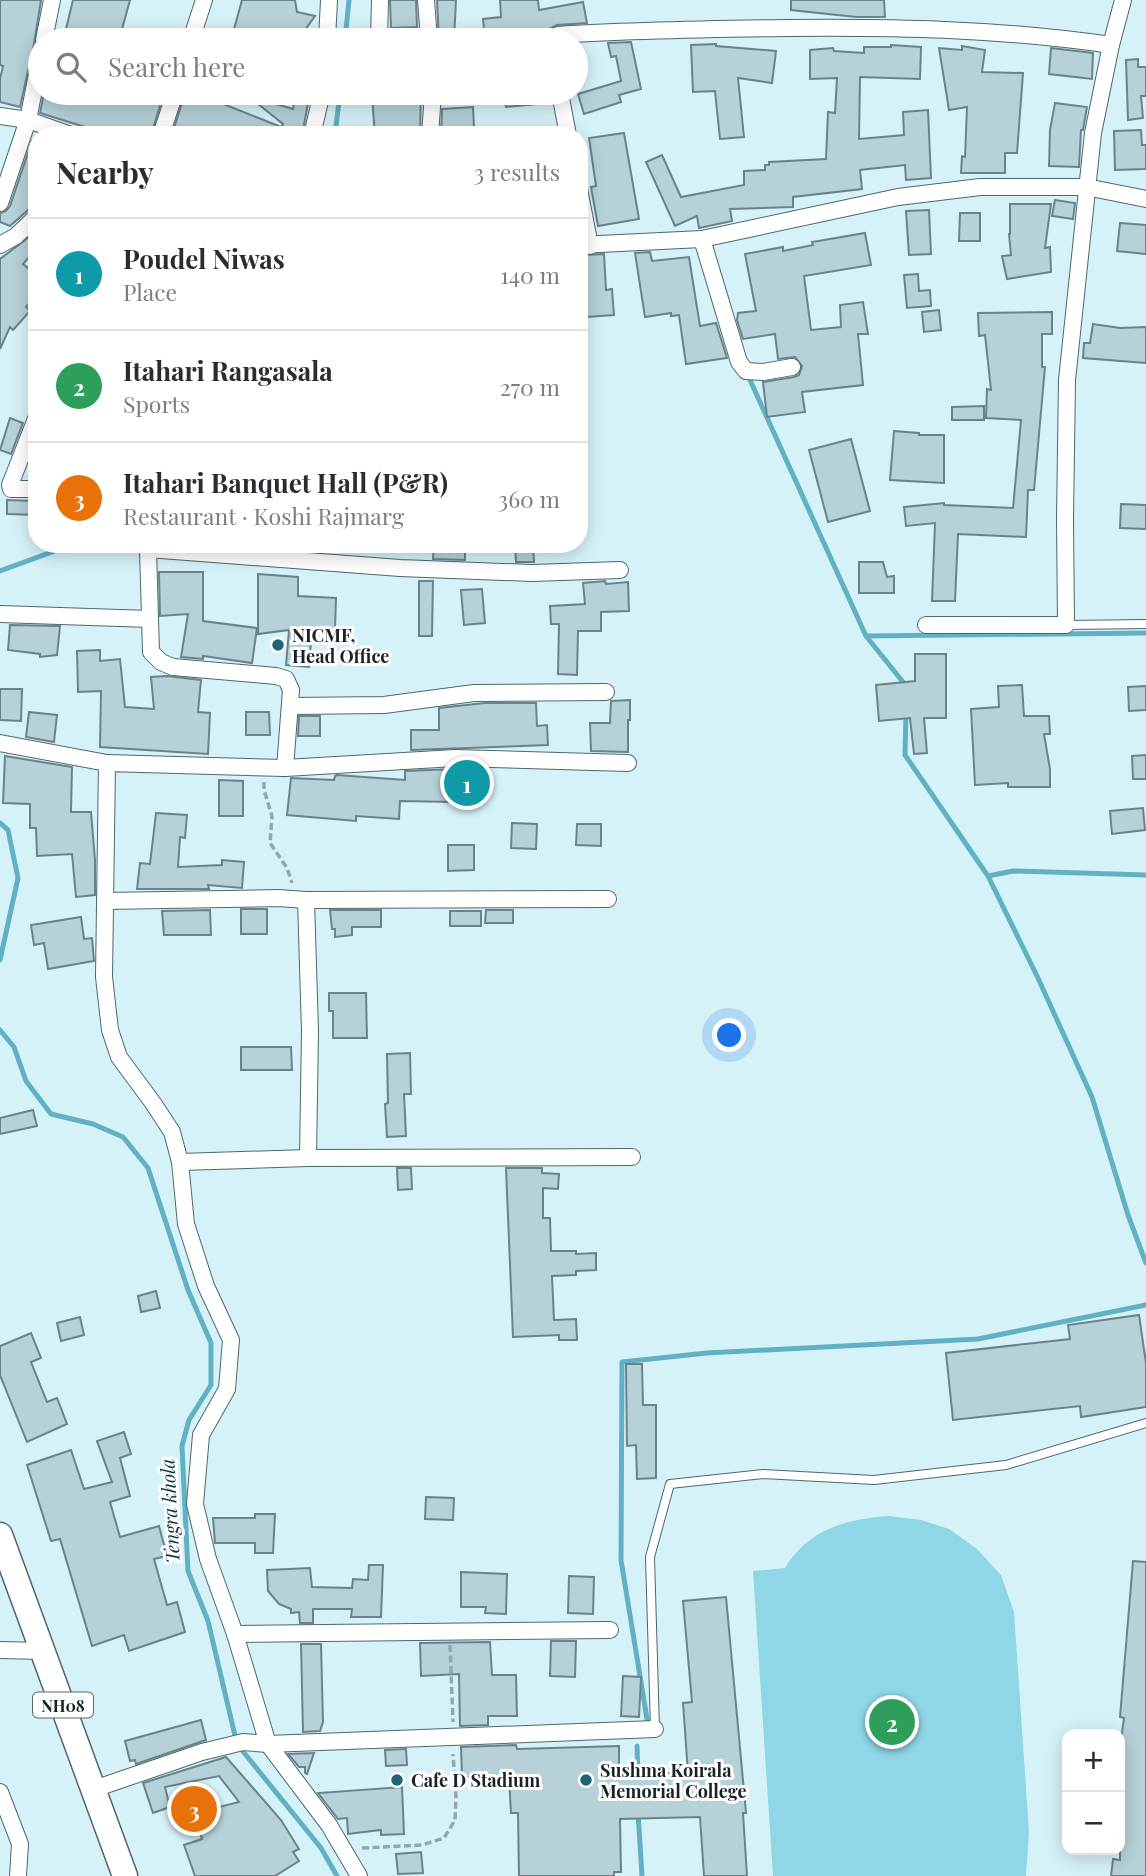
<!DOCTYPE html>
<html lang="en">
<head>
<meta charset="utf-8">
<style>
  body { margin:0; font-family:"Playfair Display",serif; background:#f7f7f7; color:#2b2b33 }
  .controls { position:absolute; right:21px; bottom:21px; display:grid; overflow:hidden; border-radius:14px; box-shadow:0 4px 18px #0003 }
  .controls button { width:63px; height:63px; display:grid; place-items:center; padding:0; border:0; border-bottom:2px solid #e1e1e2; background:#fff; color:#2b2b33; font:35px sans-serif }
  .you { position:absolute; left:730px; top:1036px; width:24px; height:24px; margin:-18px; border:5px solid #fff; border-radius:50%; background:#1a73e8; box-shadow:0 0 0 10px #1a73e833 }
  .badge { display:grid; place-items:center; width:46px; height:46px; border-radius:50%; background:#1d6574; color:#fff; font-size:23px; font-weight:700 }
  .pin { position:absolute; translate:-50% -50%; border:4px solid #fff; box-shadow:0 2px 7px #0006 }
  .list { margin:0; padding:0; list-style:none }
  h2 { display:flex; justify-content:space-between; align-items:center; height:91px; margin:0; padding:0 28px; font-size:30px }
  h2 small { font-size:23px; font-weight:400; color:#7c7c81 }
  .list li { display:grid; grid-template-columns:46px 1fr auto; gap:21px; align-items:center; box-sizing:border-box; height:112px; padding:0 28px; border-top:2px solid #e1e1e2 }
  .list b { display:block; font-size:26px; white-space:nowrap }
  .list p { margin:0; font-size:23px; white-space:nowrap; color:#7c7c81 }
  .list em { font-size:23px; font-style:normal; color:#7c7c81 }
  .icon { flex:none; width:38px; height:38px; fill:none; stroke:currentColor; stroke-width:2; stroke-linecap:round; stroke-linejoin:round }
  .map { position:relative; flex:none; width:1146px; height:1876px; overflow:hidden }
  .search { position:absolute; background:#fff; box-shadow:0 4px 18px #0003; left:28px; top:28px; width:560px; height:77px; display:flex; align-items:center; gap:18px; box-sizing:border-box; padding:0 24px; border-radius:38px; color:#7c7c81; font-size:26px }
  .panel { position:absolute; background:#fff; box-shadow:0 4px 18px #0003; left:28px; top:126px; width:560px; height:427px; border-radius:28px }
  .map>svg:first-child { display:block }
</style>
</head>
<body>
<div class="map">
<svg width="1146" height="1876" viewBox="0 0 1146 1876">
  <rect width="100%" height="100%" fill="#d6f2f9"/>
  <path fill="#8fd6e7" d="M889 1516 921 1520 949 1529 977 1549 1001 1575 1014 1612 1029 1832 1026 1876H773L753 1571 785 1568C809 1529 846 1519 889 1516Z"/>
  <g fill="none" stroke-linecap="round" stroke-linejoin="round">
    <g stroke="#61b1c4" stroke-width="5">
      <polyline points="345,40 349,0"/>
      <polyline points="335,135 340,93"/>
      <polyline points="750,380 866,636 903,682 904,688"/>
      <polyline points="0,571 74,544"/>
      <polyline points="866,636 1146,633"/>
      <polyline points="906,711 905,755 988,876 1038,978 1092,1097 1128,1215 1146,1263"/>
      <polyline points="0,823 8,830 18,878 0,960"/>
      <polyline points="988,876 1013,871 1146,875"/>
      <polyline points="0,1030 14,1047 26,1081 51,1114 93,1124 123,1137 148,1168 188,1290 211,1343 211,1385 189,1420 182,1446 188,1571 208,1621 237,1744 321,1848 337,1876"/>
      <polyline points="648,1725 621,1560 622,1362 707,1353 978,1339 1146,1305"/>
      <polyline points="637,1746 638,1781"/>
      <polyline points="638,1812 642,1876"/>
    </g>
  </g>
  <g fill="#b6d1d8" stroke="#6a838a" stroke-width="2">
    <polygon points="0,0 41,0 34,44 20,107 0,102 0,79 3,66 0,65"/>
    <polygon points="73,0 130,0 119,40 96,36 95,40 66,40 69,30 66,29"/>
    <polygon points="242,0 295,0 297,12 315,16 298,40 231,40"/>
    <polygon points="390,0 416,0 417,27 391,28"/>
    <polygon points="437,0 456,0 454,40 439,40"/>
    <polygon points="500,0 538,0 539,10 583,2 587,23 557,25 545,31 541,38 485,40 483,19 501,17"/>
    <polygon points="791,0 884,0 885,17 856,17 791,10"/>
    <polygon points="631,42 641,89 619,95 621,102 584,114 578,94 621,81 616,56 611,57 608,43"/>
    <polygon points="716,44 716,46 776,51 772,83 738,78 744,137 720,139 715,91 693,92 691,45"/>
    <polygon points="891,45 921,47 920,79 860,77 859,139 904,135 903,112 928,110 931,178 906,180 905,165 860,170 862,189 793,197 793,207 730,209 732,221 699,228 697,216 675,226 646,162 662,155 681,197 744,185 744,171 765,170 765,165 769,165 769,162 826,159 828,112 835,113 837,78 810,79 810,50 833,48 834,51 864,53 864,47 891,47"/>
    <polygon points="962,46 985,50 982,72 1023,73 1017,153 1005,153 1005,173 961,173 962,156 965,157 967,107 949,110 939,48 962,50"/>
    <polygon points="1051,48 1093,53 1092,79 1049,74"/>
    <polygon points="1138,59 1138,67 1146,67 1146,96 1141,96 1143,118 1128,120 1126,60"/>
    <polygon points="44,93 164,93 151,135 134,135 102,127 101,132 40,113"/>
    <polygon points="185,93 196,93 281,127 283,124 248,96 293,109 296,93 310,93 302,135 172,135"/>
    <polygon points="394,93 421,93 420,135 375,135 372,96"/>
    <polygon points="505,93 547,93 548,103 506,107"/>
    <polygon points="1055,103 1087,107 1083,130 1081,130 1079,167 1049,166 1050,130"/>
    <polygon points="473,107 474,127 463,128 464,135 441,135 442,109"/>
    <polygon points="1141,130 1142,145 1146,145 1146,169 1115,170 1114,131"/>
    <polygon points="624,133 639,219 598,226 591,187 596,186 589,138"/>
    <polygon points="32,141 37,142 37,202 10,226 0,222 0,213 6,211 10,206"/>
    <polygon points="1055,200 1075,203 1073,219 1052,216"/>
    <polygon points="1010,204 1051,204 1045,248 1050,247 1051,272 1007,279 1002,256 1011,255 1009,234 1010,234"/>
    <polygon points="929,210 931,254 909,255 906,211"/>
    <polygon points="960,213 980,213 980,241 959,241"/>
    <polygon points="1120,223 1146,225 1146,254 1117,251"/>
    <polygon points="865,233 871,265 804,276 811,330 841,327 840,305 863,302 868,334 858,334 863,385 802,392 805,412 767,417 763,382 794,377 799,375 802,366 795,357 778,359 775,334 743,339 737,320 738,313 756,311 745,254 783,247 783,251 813,245 812,242"/>
    <polygon points="33,234 37,237 37,241 31,248 34,251 23,264 37,275 37,294 26,307 30,311 13,330 10,327 0,349 0,259"/>
    <polygon points="650,252 652,261 689,257 700,326 716,323 727,358 686,364 679,315 671,316 671,313 645,317 635,253"/>
    <polygon points="604,254 606,290 612,289 614,315 587,317 582,255"/>
    <polygon points="918,274 919,291 930,290 931,306 907,308 904,275"/>
    <polygon points="939,310 941,330 924,332 922,312"/>
    <polygon points="1052,312 1052,334 1042,334 1042,367 1045,367 1034,490 1028,490 1026,537 958,534 955,601 932,601 935,523 906,526 904,507 944,503 944,505 1013,508 1021,420 986,418 987,389 991,390 985,335 979,336 978,313"/>
    <polygon points="1093,324 1120,328 1146,327 1146,363 1083,358 1084,343 1090,343"/>
    <polygon points="984,406 984,420 952,420 952,407"/>
    <polygon points="10,418 23,423 11,454 0,450"/>
    <polygon points="894,431 919,433 919,435 944,435 944,483 890,480"/>
    <polygon points="851,439 870,511 828,522 809,450"/>
    <polygon points="7,500 37,501 37,515 7,514"/>
    <polygon points="1121,504 1146,505 1146,529 1120,528"/>
    <polygon points="434,544 465,544 465,560 433,559"/>
    <polygon points="515,544 533,544 534,562 516,562"/>
    <polygon points="859,562 883,562 887,577 894,576 894,593 859,593"/>
    <polygon points="159,572 203,572 203,621 257,628 252,663 203,656 203,659 181,657 188,614 160,616"/>
    <polygon points="258,574 298,577 298,596 336,598 335,630 312,629 309,667 286,665 289,630 258,634"/>
    <polygon points="419,581 433,581 432,636 419,636"/>
    <polygon points="605,581 606,584 628,582 629,611 601,612 601,631 578,631 577,675 558,674 559,624 551,624 550,606 585,604 583,583"/>
    <polygon points="482,589 485,623 464,625 461,590"/>
    <polygon points="10,625 60,626 57,655 40,657 40,654 8,650"/>
    <polygon points="100,650 100,661 120,659 125,707 154,709 151,677 167,676 201,680 198,712 210,713 208,754 100,747 101,691 78,692 77,651"/>
    <polygon points="915,654 946,654 946,718 924,718 927,753 914,754 910,718 879,721 876,685 915,681"/>
    <polygon points="1022,685 1024,716 1049,716 1050,734 1044,734 1050,769 1050,787 1008,787 1008,783 975,785 971,709 999,707 998,686"/>
    <polygon points="1146,686 1146,710 1129,711 1128,687"/>
    <polygon points="0,689 22,689 21,721 0,720"/>
    <polygon points="630,700 630,720 628,720 628,752 591,751 590,723 610,723 611,701"/>
    <polygon points="485,703 536,703 537,726 547,725 548,745 411,750 411,730 439,730 439,708"/>
    <polygon points="29,712 57,715 54,742 26,737"/>
    <polygon points="246,712 269,712 270,735 246,735"/>
    <polygon points="299,716 320,716 320,736 298,736"/>
    <polygon points="1146,755 1146,779 1133,779 1132,756"/>
    <polygon points="5,756 72,767 71,812 91,812 95,860 95,895 76,897 72,854 37,856 36,828 30,828 30,804 3,803"/>
    <polygon points="455,769 477,769 477,795 455,796 455,802 400,801 399,819 356,816 356,821 287,815 291,778 334,780 335,776 337,775 405,780 405,771"/>
    <polygon points="219,780 243,781 243,816 219,816"/>
    <polygon points="1143,808 1145,830 1112,834 1110,811"/>
    <polygon points="156,813 187,815 185,838 180,837 178,867 222,865 222,860 244,862 242,888 208,885 209,889 137,889 140,863 150,864"/>
    <polygon points="512,823 537,824 536,849 511,848"/>
    <polygon points="577,824 601,824 601,846 576,845"/>
    <polygon points="448,845 474,845 474,870 448,871"/>
    <rect x="241" y="909" width="26" height="25"/>
    <polygon points="210,910 211,935 164,935 162,911"/>
    <polygon points="330,910 381,910 381,927 352,927 352,935 335,937 335,929 332,929"/>
    <polygon points="486,910 513,910 513,923 485,923"/>
    <rect x="450" y="911" width="31" height="15"/>
    <polygon points="81,917 84,939 92,938 94,961 48,969 44,943 34,945 31,925"/>
    <polygon points="329,993 366,993 367,1038 333,1038 333,1011 329,1011"/>
    <polygon points="241,1047 291,1047 292,1070 241,1070"/>
    <polygon points="410,1053 411,1094 404,1094 406,1136 387,1137 385,1104 388,1103 387,1054"/>
    <polygon points="33,1110 37,1126 0,1134 0,1118"/>
    <polygon points="397,1168 411,1168 412,1189 398,1190"/>
    <polygon points="506,1168 542,1168 542,1173 559,1174 558,1189 543,1188 543,1218 550,1218 551,1251 576,1251 576,1254 596,1253 596,1270 576,1271 576,1275 552,1276 554,1320 576,1319 577,1340 559,1340 559,1335 513,1337"/>
    <polygon points="156,1291 160,1308 141,1312 138,1296"/>
    <polygon points="1139,1315 1146,1363 1146,1407 1081,1417 1080,1406 953,1420 946,1353 1070,1339 1068,1325"/>
    <polygon points="80,1317 84,1335 61,1341 57,1323"/>
    <polygon points="31,1333 41,1358 31,1362 47,1402 57,1398 67,1424 27,1442 0,1375 0,1346"/>
    <polygon points="626,1364 642,1364 643,1405 656,1405 656,1478 637,1479 636,1445 627,1446"/>
    <polygon points="124,1432 131,1454 120,1458 130,1496 110,1502 120,1537 159,1526 167,1556 154,1559 167,1605 177,1602 185,1632 129,1651 124,1635 92,1646 60,1539 51,1541 27,1465 71,1450 84,1489 112,1482 97,1441"/>
    <polygon points="426,1497 454,1498 453,1520 425,1519"/>
    <polygon points="255,1514 275,1514 273,1553 255,1553 255,1543 215,1543 213,1518 255,1518"/>
    <polygon points="1133,1561 1146,1562 1146,1876 1111,1876 1113,1859 1120,1860 1120,1748 1124,1718 1120,1717"/>
    <polygon points="369,1565 383,1565 381,1617 351,1617 352,1609 313,1609 313,1623 300,1623 299,1612 291,1613 291,1609 279,1604 268,1591 267,1570 310,1568 312,1587 352,1588 353,1579 368,1580"/>
    <polygon points="461,1572 507,1574 506,1614 485,1613 486,1607 461,1607"/>
    <polygon points="569,1576 594,1577 593,1614 568,1613"/>
    <polygon points="726,1597 746,1813 743,1813 747,1876 704,1876 700,1817 620,1819 621,1872 614,1872 614,1876 519,1876 518,1813 511,1813 509,1778 494,1779 494,1776 462,1777 461,1747 516,1745 517,1749 619,1746 619,1774 688,1773 683,1703 692,1702 683,1601"/>
    <polygon points="551,1641 576,1641 575,1677 550,1676"/>
    <polygon points="490,1642 492,1675 516,1675 517,1716 488,1716 488,1725 460,1726 459,1674 421,1676 420,1643"/>
    <polygon points="301,1644 321,1644 323,1722 320,1731 303,1732"/>
    <polygon points="623,1676 641,1677 639,1717 621,1716"/>
    <polygon points="201,1720 206,1740 136,1764 135,1760 130,1761 125,1741"/>
    <polygon points="406,1749 407,1765 386,1766 385,1750"/>
    <polygon points="314,1753 307,1774 305,1773 305,1767 299,1767 288,1754"/>
    <polygon points="226,1757 281,1820 299,1849 293,1852 299,1861 275,1876 195,1876 184,1845 202,1839 196,1813 239,1802 219,1776 165,1787 170,1807 153,1813 143,1783"/>
    <polygon points="402,1787 404,1834 381,1835 381,1830 348,1834 347,1818 338,1819 318,1793"/>
    <polygon points="421,1852 423,1873 398,1874 396,1854"/>
  </g>
  <g fill="none" stroke-linecap="round" stroke-linejoin="round">
    <defs>
      <g id="lane">
        <polyline points="1066,625 1146,624"/>
        <polyline points="655,1729 650,1557 670,1484 763,1474 874,1480 1006,1465 1146,1423"/>
      </g>
      <g id="street">
        <polyline points="426,0 429,40"/>
        <polyline points="44,40 52,0"/>
        <polyline points="191,40 204,0"/>
        <polyline points="327,40 329,0"/>
        <polyline points="379,40 380,0"/>
        <path d="M551 40 558 35C634 30 710 29 787 28 897 27 1001 29 1111 45"/>
        <polyline points="560,93 568,135"/>
        <polyline points="0,116 28,120 71,135"/>
        <polyline points="161,135 175,93"/>
        <polyline points="312,135 322,93"/>
        <polyline points="430,135 433,93"/>
        <polyline points="579,189 590,246"/>
        <polyline points="0,203 28,120 40,59"/>
        <polyline points="702,239 739,362 746,371 763,372 792,367"/>
        <polyline points="0,245 16,236 37,216"/>
        <polyline points="579,245 702,239 898,197 980,187 1086,187 1146,199"/>
        <polyline points="37,416 10,485 11,489 37,489"/>
        <polyline points="148,544 148,549 400,568 532,573 620,570"/>
        <polyline points="148,549 151,652 161,662 173,667 276,676 286,679 291,690 285,768 107,763 104,977 110,1030 119,1057 153,1103 172,1132 180,1162"/>
        <polyline points="0,614 150,619"/>
        <polyline points="926,625 1066,625 1065,519 1067,380 1093,133 1111,45 1123,0"/>
        <polyline points="290,706 384,705 474,693 606,692"/>
        <polyline points="0,743 107,763"/>
        <polyline points="285,768 455,758 628,763"/>
        <polyline points="306,900 608,899"/>
        <polyline points="105,901 278,898 306,900 310,1031 308,1158"/>
        <polyline points="235,1634 610,1630"/>
        <polyline points="0,1650 43,1651"/>
        <polyline points="94,1789 202,1752 243,1742 268,1744 655,1729"/>
        <polyline points="0,1792 20,1844 18,1876"/>
        <polyline points="359,1876 329,1825 268,1744 235,1634 208,1559 195,1504 201,1435 227,1389 231,1340 206,1286 186,1224 180,1162 308,1158 632,1157"/>
      </g>
      <polyline id="primary" points="0,1535 125,1876"/>
    </defs>
    <use href="#lane" stroke="#4e676d" stroke-width="10"/>
    <use href="#street" stroke="#4e676d" stroke-width="18"/>
    <use href="#primary" stroke="#4e676d" stroke-width="27"/>
    <g stroke="#92a8ae" stroke-width="3.5" stroke-dasharray="7 3.5" stroke-linecap="butt">
      <polyline points="264,782 264,790 272,816 270,843 287,868 292,883"/>
      <polyline points="450,1645 453,1722"/>
      <polyline points="362,1848 422,1845 444,1838 455,1820 456,1797 453,1754"/>
    </g>
    <use href="#lane" stroke="#fff" stroke-width="8"/>
    <use href="#street" stroke="#fff" stroke-width="16"/>
    <use href="#primary" stroke="#fff" stroke-width="24"/>
  </g>
  <g fill="#1d6574" stroke="#fff" stroke-width="2.5">
    <circle cx="278" cy="645" r="7"/>
    <circle cx="397" cy="1780" r="7"/>
    <circle cx="586" cy="1780" r="7"/>
  </g>
  <g text-anchor="middle" dominant-baseline="central" stroke-width="6" stroke-linejoin="round" paint-order="stroke">
    <rect fill="#fff" stroke="#5e6567" stroke-width="2" x="33" y="1692.5" width="60" height="25" rx="5"/>
    <g font-size="16" font-weight="bold" fill="#192326">
      <text x="63" y="1705">NH08</text>
    </g>
    <g font-size="18" font-weight="bold" fill="#192326" stroke="#fff" text-anchor="start">
      <text x="292" y="635">NICMF,<tspan x="292" dy="21">Head Office</tspan></text>
      <text x="600" y="1770">Sushma Koirala<tspan x="600" dy="21">Memorial College</tspan></text>
      <text x="411" y="1780">Cafe D Stadium</text>
    </g>
    <g font-size="19" font-style="italic" fill="#0c333c" stroke="#fff">
      <text transform="translate(169 1511) rotate(-93)">Tengra khola</text>
    </g>
  </g>
</svg>
<div class="controls">
<button>+</button>
<button>−</button>
</div>
<div class="you"></div>
<div class="pin badge" style="left:467px;top:783px;background:#0f9aa8">1</div>
<div class="pin badge" style="left:892px;top:1722px;background:#2e9e5b">2</div>
<div class="pin badge" style="left:194px;top:1809px;background:#e8710a">3</div>
<div class="search"><svg class="icon" aria-label="search" viewBox="0 0 24 24"><circle cx="10" cy="10" r="6"/><path d="M15 15l6 6"/></svg>Search here</div>
<section class="panel">
<h2>Nearby<small>3 results</small></h2>
<ul class="list">
<li><span class="badge" style="background:#0f9aa8">1</span><div><b>Poudel Niwas</b><p>Place</p></div><em>140 m</em></li>
<li><span class="badge" style="background:#2e9e5b">2</span><div><b>Itahari Rangasala</b><p>Sports</p></div><em>270 m</em></li>
<li><span class="badge" style="background:#e8710a">3</span><div><b>Itahari Banquet Hall (P&amp;R)</b><p>Restaurant · Koshi Rajmarg</p></div><em>360 m</em></li>
</ul>
</section>
</div>
</body>
</html>
